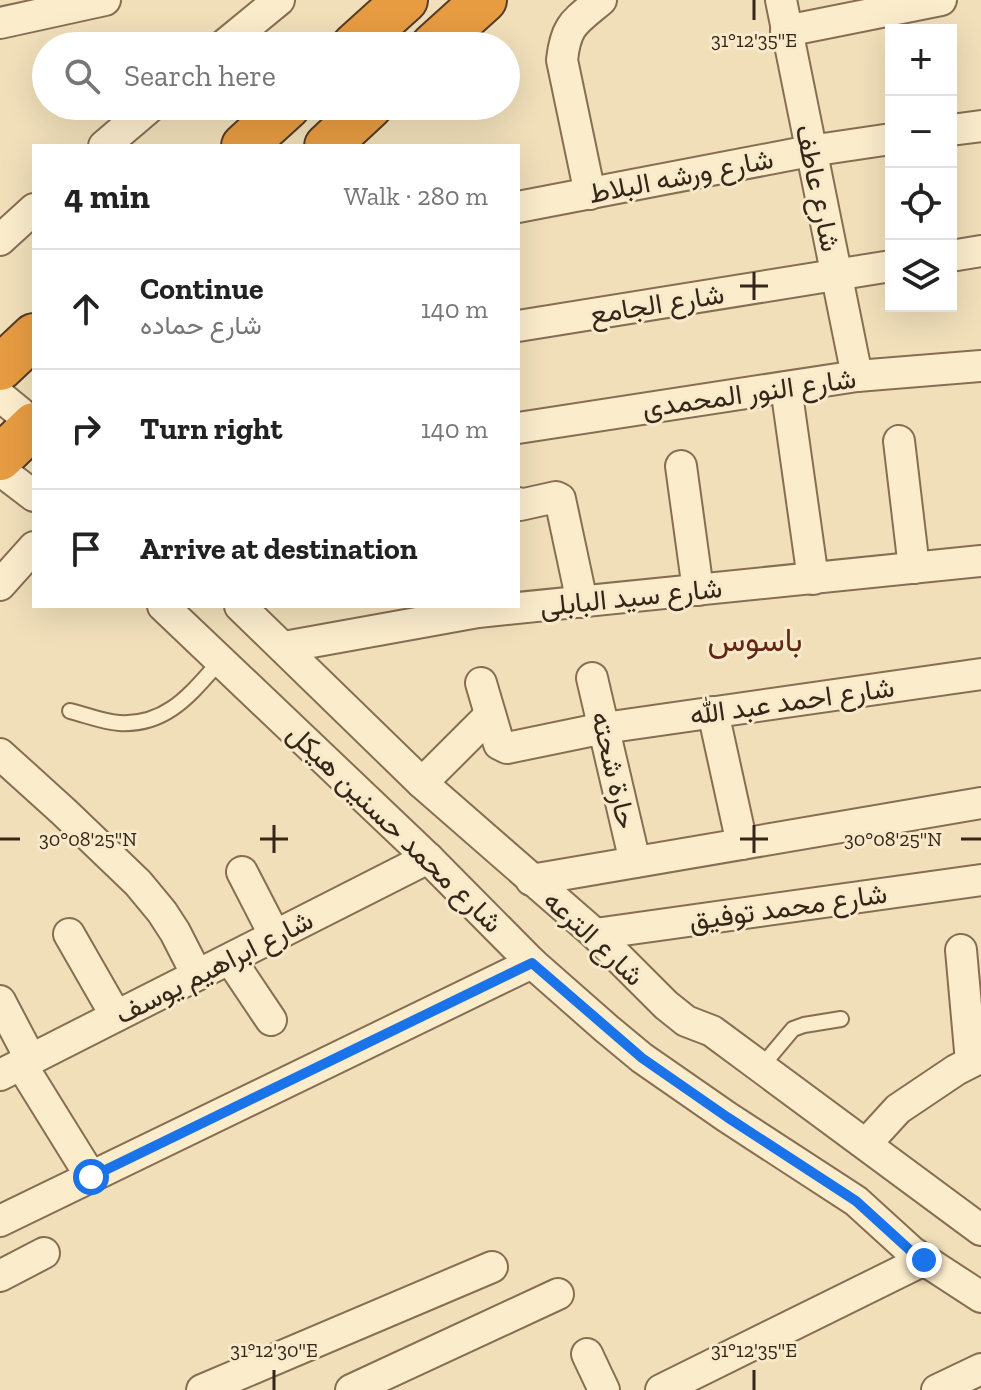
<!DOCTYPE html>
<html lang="en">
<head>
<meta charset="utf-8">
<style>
  body { margin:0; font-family:"Zilla Slab",Vazirmatn,serif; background:#f2f2f2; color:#222 }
  .controls { position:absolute; right:24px; top:24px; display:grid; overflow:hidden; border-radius:0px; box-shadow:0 8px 32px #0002 }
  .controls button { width:72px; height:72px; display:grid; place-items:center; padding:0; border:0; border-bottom:2px solid #e0e0e0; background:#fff; color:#222; font:40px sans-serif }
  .stop { position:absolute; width:24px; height:24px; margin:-18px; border:6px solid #1a73e8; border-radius:50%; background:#fff }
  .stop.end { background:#1a73e8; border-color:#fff; box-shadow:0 2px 8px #0008 }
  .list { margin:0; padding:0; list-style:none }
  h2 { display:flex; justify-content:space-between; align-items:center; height:104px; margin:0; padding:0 32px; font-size:34px }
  h2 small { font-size:26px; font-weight:400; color:#767676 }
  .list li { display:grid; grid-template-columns:52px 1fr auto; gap:24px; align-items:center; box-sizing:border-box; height:120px; padding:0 32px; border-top:2px solid #e0e0e0 }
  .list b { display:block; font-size:30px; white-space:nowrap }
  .list p { margin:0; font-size:26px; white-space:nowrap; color:#767676 }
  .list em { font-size:26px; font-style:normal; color:#767676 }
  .icon { flex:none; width:44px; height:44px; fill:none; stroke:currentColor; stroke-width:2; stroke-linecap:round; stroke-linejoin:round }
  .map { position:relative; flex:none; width:981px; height:1390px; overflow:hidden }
  .search { position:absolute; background:#fff; box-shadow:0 8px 32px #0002; left:32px; top:32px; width:488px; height:88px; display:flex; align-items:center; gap:20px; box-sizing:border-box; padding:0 28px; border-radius:44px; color:#767676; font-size:30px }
  .panel { position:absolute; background:#fff; box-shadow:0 8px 32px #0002; left:32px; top:144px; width:488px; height:464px; border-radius:0px }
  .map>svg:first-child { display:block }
</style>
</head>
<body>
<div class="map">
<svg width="981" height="1390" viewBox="0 0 981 1390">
  <rect width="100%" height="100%" fill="#f0dfb9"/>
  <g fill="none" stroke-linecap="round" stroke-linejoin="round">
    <defs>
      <g id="service">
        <path d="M70 711C86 715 103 722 119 723 168 726 192 692 221 660"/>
        <polyline points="761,1067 793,1029 804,1025 841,1019"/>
      </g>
      <g id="minor">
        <polyline points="781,0 857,376"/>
        <polyline points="0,23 105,0"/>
        <polyline points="786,31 941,0"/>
        <polyline points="223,46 279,0"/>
        <polyline points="951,130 981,126"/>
        <polyline points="104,146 151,106"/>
        <path d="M590 194 562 60C566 24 575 22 601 0"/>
        <polyline points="518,207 810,151 891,139"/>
        <polyline points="0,240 34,209"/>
        <polyline points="951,256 981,251"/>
        <polyline points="518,326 891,266"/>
        <polyline points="786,387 813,579"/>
        <polyline points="0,396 34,424"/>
        <polyline points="518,428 857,376 981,366"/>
        <polyline points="899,441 914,568"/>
        <polyline points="681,466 698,590"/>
        <polyline points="0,470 34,496"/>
        <polyline points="518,503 520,505 556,497 560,499 582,602"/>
        <polyline points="0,585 34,547"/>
        <polyline points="163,606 428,858 532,963 607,1029 642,1058 727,1117 856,1201 912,1252 981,1297"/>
        <polyline points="240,606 422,783 595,934 666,1005 686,1021 712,1031 981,1230"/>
        <polyline points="284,647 478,612 981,561"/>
        <polyline points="592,678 635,862"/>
        <polyline points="481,683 499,744 507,748 604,728 981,674"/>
        <polyline points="713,712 742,844"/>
        <polyline points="0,754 64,812 138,883 162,912 175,932 197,975"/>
        <polyline points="422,783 490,715"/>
        <polyline points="242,872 275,936"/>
        <polyline points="531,880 981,803"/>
        <polyline points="69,934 116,1016"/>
        <polyline points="595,934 981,880"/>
        <polyline points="961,950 971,1062"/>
        <polyline points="230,959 271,1020"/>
        <polyline points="0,1001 31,1060"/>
        <polyline points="21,1064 91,1177"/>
        <polyline points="0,1075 428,858"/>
        <polyline points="866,1144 898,1109 956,1070 981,1057"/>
        <polyline points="0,1221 532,963"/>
        <polyline points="0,1276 44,1253"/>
        <polyline points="587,1354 604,1390"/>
        <polyline points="202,1390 492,1267"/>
        <polyline points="351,1390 558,1294"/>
        <polyline points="661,1390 924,1260"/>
        <polyline points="937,1390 981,1369"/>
      </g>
      <g id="motorway">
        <polyline points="354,46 405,0"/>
        <polyline points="433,46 484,0"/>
        <polyline points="244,146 288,106"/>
        <polyline points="327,146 370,106"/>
        <polyline points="0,368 34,336"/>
        <polyline points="0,458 34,425"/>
      </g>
    </defs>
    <use href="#service" stroke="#876e53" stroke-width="18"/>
    <use href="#minor" stroke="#876e53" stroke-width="34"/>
    <use href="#motorway" stroke="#543c28" stroke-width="48"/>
    <use href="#service" stroke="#fbeccc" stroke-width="14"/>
    <use href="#minor" stroke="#fbeccc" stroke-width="30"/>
    <use href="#motorway" stroke="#e79c42" stroke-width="44"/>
  </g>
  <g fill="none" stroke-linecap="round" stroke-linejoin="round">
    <polyline stroke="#1a73e8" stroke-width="10" points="91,1177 532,963 642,1058 727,1117 856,1201 912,1252 924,1260"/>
  </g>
  <path fill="none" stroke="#352619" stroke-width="3" d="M754 0V20M754 272V300M740 286H768M274 825V853M754 825V853M0 839H20M260 839H288M740 839H768M961 839H981M274 1370V1390M754 1370V1390"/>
  <g text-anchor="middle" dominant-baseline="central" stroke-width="6" stroke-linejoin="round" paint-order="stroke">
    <g font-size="28" fill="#352619" stroke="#f7e9c9">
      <text transform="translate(681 176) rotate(-11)">شارع ورشه البلاط</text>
      <text transform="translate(818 188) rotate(78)">شارع عاطف</text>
      <text transform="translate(657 304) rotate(-9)">شارع الجامع</text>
      <text transform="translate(749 393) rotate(-8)">شارع النور المحمدى</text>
      <text transform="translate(631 597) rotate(-6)">شارع سيد البابلى</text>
      <text transform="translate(792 701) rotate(-8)">شارع احمد عبد الله</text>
      <text transform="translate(614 770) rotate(77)">حارة شحته</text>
      <text transform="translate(395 828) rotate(44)">شارع محمد حسنين هيكل</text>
      <text transform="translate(788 907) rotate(-8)">شارع محمد توفيق</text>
      <text transform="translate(594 938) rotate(43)">شارع الترعه</text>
      <text transform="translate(214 967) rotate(-27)">شارع ابراهيم يوسف</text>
    </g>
    <g font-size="32" fill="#642516" stroke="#f7e9c9">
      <text x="755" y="640">باسوس</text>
    </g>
  </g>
  <g font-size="20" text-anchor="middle" fill="#352619" stroke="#f7e9c9" stroke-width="6" stroke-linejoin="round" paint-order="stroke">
    <text x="754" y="47">31°12'35"E</text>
    <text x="88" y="846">30°08'25"N</text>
    <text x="893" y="846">30°08'25"N</text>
    <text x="274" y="1357">31°12'30"E</text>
    <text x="754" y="1357">31°12'35"E</text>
  </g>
</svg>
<div class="controls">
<button>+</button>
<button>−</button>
<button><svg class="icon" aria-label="locate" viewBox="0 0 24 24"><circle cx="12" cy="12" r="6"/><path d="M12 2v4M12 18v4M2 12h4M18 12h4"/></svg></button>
<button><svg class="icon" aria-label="layers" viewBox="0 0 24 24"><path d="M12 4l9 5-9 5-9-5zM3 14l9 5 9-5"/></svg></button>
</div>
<div class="stop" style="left:91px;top:1177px"></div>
<div class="stop end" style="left:924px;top:1260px"></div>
<div class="search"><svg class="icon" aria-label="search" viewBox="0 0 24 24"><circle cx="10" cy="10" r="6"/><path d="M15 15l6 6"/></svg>Search here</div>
<section class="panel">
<h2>4 min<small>Walk · 280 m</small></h2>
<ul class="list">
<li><svg class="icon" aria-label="ahead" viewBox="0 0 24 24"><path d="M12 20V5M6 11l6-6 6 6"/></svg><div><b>Continue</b><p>شارع حماده</p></div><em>140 m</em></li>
<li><svg class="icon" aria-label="right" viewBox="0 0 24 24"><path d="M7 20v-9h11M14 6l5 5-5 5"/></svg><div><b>Turn right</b></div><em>140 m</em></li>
<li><svg class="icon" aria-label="arrive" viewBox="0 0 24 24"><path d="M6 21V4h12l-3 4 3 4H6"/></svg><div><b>Arrive at destination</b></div></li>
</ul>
</section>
</div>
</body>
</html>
